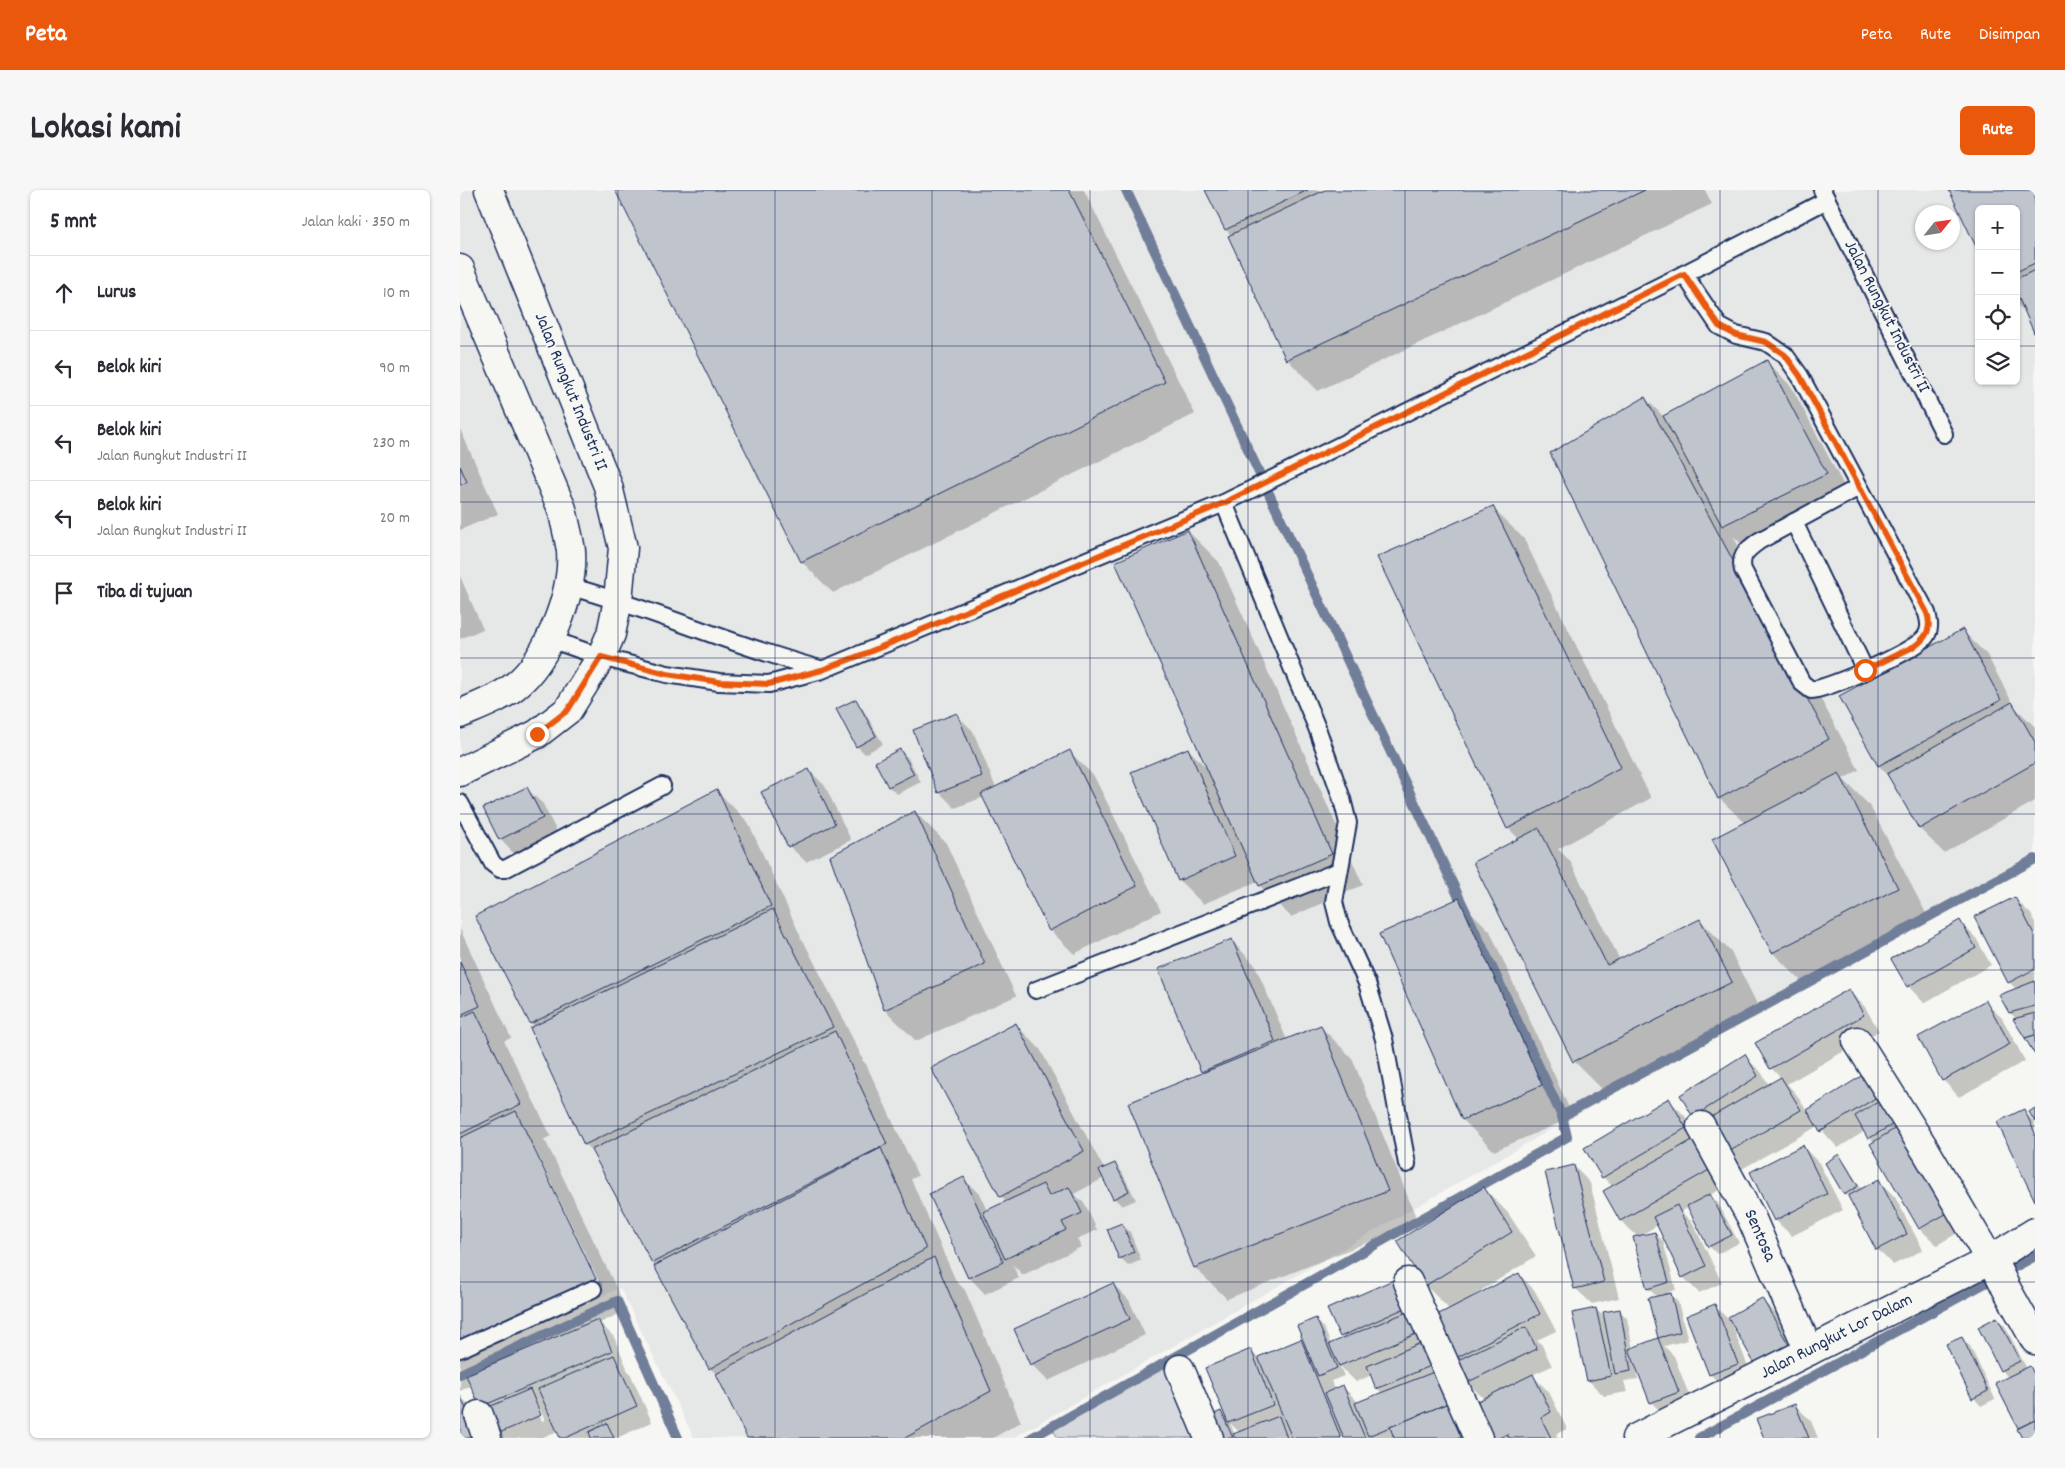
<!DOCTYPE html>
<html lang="id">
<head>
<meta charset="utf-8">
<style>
  body { margin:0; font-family:Dekko,sans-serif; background:#f7f7f7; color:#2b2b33 }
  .controls { position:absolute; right:15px; top:15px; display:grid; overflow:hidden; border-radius:8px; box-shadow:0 1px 4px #0004 }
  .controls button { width:45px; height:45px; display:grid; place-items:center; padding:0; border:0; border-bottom:1px solid #e1e1e2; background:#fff; color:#2b2b33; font:25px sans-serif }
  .compass { position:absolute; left:1455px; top:15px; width:45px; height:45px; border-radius:50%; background:#fff; box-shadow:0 1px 4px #0004; rotate:60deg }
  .stop { position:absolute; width:15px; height:15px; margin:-11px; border:4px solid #ea580c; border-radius:50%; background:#fff }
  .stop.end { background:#ea580c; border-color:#fff; box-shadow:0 1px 5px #0008 }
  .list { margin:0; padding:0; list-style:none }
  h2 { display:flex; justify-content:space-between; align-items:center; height:65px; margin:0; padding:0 20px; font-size:21px }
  h2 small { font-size:16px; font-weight:400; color:#7c7c81 }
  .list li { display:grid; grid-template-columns:32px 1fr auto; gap:15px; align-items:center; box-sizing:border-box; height:75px; padding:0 20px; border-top:1px solid #e1e1e2 }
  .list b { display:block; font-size:19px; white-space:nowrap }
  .list p { margin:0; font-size:16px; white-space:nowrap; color:#7c7c81 }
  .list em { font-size:16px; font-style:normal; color:#7c7c81 }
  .icon { flex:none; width:28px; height:28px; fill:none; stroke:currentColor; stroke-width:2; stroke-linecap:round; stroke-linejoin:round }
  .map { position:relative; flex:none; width:1575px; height:1248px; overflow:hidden; border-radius:8px }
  header { display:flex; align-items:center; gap:30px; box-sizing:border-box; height:70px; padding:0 25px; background:#ea580c; color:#fff }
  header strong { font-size:24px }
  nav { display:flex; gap:28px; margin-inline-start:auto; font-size:18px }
  .intro { display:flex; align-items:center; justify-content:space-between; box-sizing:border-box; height:120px; padding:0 30px }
  h1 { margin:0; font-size:35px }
  .button { padding:12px 22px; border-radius:8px; background:#ea580c; color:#fff; font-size:18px; font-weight:700 }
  main { display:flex; gap:30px; padding:0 30px }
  aside { flex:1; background:#fff; border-radius:8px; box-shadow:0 1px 4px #0004 }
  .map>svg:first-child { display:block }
</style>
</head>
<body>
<header>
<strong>Peta</strong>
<nav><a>Peta</a><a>Rute</a><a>Disimpan</a></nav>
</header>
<div class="intro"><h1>Lokasi kami</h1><a class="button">Rute</a></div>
<main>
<aside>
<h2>5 mnt<small>Jalan kaki · 350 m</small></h2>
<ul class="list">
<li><svg class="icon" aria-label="ahead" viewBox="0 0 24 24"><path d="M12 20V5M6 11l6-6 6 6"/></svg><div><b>Lurus</b></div><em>10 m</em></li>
<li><svg class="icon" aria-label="left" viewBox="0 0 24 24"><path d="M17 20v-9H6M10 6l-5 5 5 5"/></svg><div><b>Belok kiri</b></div><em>90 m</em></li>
<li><svg class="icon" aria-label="left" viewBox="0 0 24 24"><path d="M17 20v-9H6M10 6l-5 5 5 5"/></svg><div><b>Belok kiri</b><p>Jalan Rungkut Industri II</p></div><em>230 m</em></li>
<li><svg class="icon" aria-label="left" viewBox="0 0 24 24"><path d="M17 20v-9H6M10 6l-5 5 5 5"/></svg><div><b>Belok kiri</b><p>Jalan Rungkut Industri II</p></div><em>20 m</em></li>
<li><svg class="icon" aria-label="arrive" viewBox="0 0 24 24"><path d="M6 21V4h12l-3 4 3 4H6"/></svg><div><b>Tiba di tujuan</b></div></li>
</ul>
</aside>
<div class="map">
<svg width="1575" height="1248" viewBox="0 0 1575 1248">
  <rect width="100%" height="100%" fill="#f6f6f2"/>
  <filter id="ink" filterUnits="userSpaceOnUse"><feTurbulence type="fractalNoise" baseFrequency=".02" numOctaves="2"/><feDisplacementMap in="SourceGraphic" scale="10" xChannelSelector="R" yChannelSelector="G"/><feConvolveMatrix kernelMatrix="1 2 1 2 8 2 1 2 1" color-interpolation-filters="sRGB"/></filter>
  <g filter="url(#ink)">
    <path fill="#e6e7e7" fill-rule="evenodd" d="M0 0H1575V662L553 1248H234L160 1098 0 1171ZM1519 19H1556V191H1519ZM1462 22H1492V52H1462Z"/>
    <polygon fill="#d6d9dd" stroke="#78849e" points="707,1171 738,1248 598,1248 590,1235"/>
    <g fill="#0003" fill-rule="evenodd">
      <polygon points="157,0 624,0 735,224 373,403 342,372"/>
      <polygon points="747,0 1245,0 1252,14 858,201 827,169 772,46 766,40"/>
      <polygon points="1490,0 1575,0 1575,142 1567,123 1556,114 1556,19"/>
      <polygon points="1307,172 1331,196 1391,309 1287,359 1273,346 1399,580 1383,589 1410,616 1469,729 1344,794 1313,763 1254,649 1285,633 1259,608 1185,208 1204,227"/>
      <polygon points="0,239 38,324 0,340"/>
      <polygon points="1033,318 1064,349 1191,608 1098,659 1110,671 1160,770 1240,730 1271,762 1302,824 1146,903 1114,871 1060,650 1048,638 919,367"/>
      <polygon points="728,341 759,372 903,695 831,727 800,696 798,691 743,714 719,690 728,559 749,580"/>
      <polygon points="0,386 23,439 0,449"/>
      <polygon points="1503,441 1527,465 1554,516 1575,537 1575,611 1484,663 1460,639 1431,588 1419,576"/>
      <polygon points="395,511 403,519 423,554 405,564 397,556"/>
      <polygon points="497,525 513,541 536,598 610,562 634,586 701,721 614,764 590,740 524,607 495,618 479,602"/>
      <polygon points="440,560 448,568 461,592 437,604 429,597 417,573"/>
      <polygon points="349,580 365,596 391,650 346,672 329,656"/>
      <polygon points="66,598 83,614 98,644 56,666 40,649"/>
      <polygon points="257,601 288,632 341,747 340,748 344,752 403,869 402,870 406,874 458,986 451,989 496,1091 505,1100 561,1232 533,1248 288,1248 259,1187 250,1178 135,965 125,954 75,837 71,833"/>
      <polygon points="455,622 486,653 556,806 456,851 425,820 372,666"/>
      <polygon points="1554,708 1571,724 1575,733 1575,863 1557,829 1550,823 1556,799 1549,792"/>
      <polygon points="999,710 1030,741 1113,927 1034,961 1003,930 920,745"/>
      <polygon points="1499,731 1516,748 1531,775 1464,813 1448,796"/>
      <path d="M0 739 51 848 44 851 91 946 83 950 87 954 167 1120 140 1133 154 1147 167 1178H166L170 1183 192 1232 157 1248H101L98 1241 81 1248H34L25 1220 12 1195 0 1201ZM72 959H75L140 1094 138 1095ZM77 1219H80L85 1230 82 1231Z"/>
      <polygon points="771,750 795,775 827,850 861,837 892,868 958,1032 767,1109 735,1078 669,913 744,883 742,881"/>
      <polygon points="1389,801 1405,817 1419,841 1327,894 1337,905 1347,921 1403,886 1506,1038 1477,1055 1460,1039 1412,954 1414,953 1405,941 1378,958 1358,936 1280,980 1234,926 1284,866 1301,882 1309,895 1321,888 1311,878"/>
      <polygon points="1525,812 1542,828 1565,871 1499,907 1483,890"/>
      <polygon points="555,834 580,859 644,979 654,974 662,982 676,1010 662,1016 654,1008 644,988 614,1004 625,1014 637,1040 617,1049 621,1057 563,1085 552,1074 559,1088 525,1104 509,1087 504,989 520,1005 527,1021 547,1012 541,1006"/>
      <polygon points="1209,910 1225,926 1266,996 1250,1005 1258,1013 1279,1053 1257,1064 1249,1056 1229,1017 1221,1022 1233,1033 1262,1093 1239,1103 1223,1087 1198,1035 1178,1047 1161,1031 1145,1002 1153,997 1143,987"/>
      <polygon points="1563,921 1575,932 1575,1008"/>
      <polygon points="1343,957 1359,973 1383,1020 1332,1046 1315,1030"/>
      <polygon points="1378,966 1386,974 1402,1000 1419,991 1435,1007 1463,1060 1433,1075 1417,1059 1392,1011 1385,1004"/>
      <polygon points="1114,976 1130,993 1159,1108 1132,1114 1115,1098"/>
      <polygon points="1024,998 1048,1023 1076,1066 1011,1107 1012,1108 1059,1084 1075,1101 1096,1141 1077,1150 1082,1155 1092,1176 1072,1185 1089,1202 1107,1239 1096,1244 1098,1248 1030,1248 1024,1209 1007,1192 995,1168 990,1120 966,1096 939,1052"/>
      <polygon points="662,1034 670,1042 681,1070 668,1076 660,1068"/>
      <polygon points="1195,1043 1203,1051 1216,1100 1208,1102 1218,1112 1228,1150 1204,1156 1214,1166 1234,1218 1207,1228 1191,1212 1176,1176 1178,1189 1164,1191 1167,1202 1144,1206 1128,1190 1136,1119 1146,1129 1159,1120 1167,1128 1173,1159 1199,1149 1189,1109 1197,1107 1188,1098"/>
      <path d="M940 1089 1020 1248H761V1223L768 1230 791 1161 802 1172 841 1151 848 1158 856 1130 864 1138 871 1155 885 1149 881 1146ZM880 1176 896 1192 912 1185 917 1198 923 1204 899 1213 883 1197 875 1200 871 1191 884 1186ZM770 1233 780 1243 775 1245Z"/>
      <polygon points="653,1094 669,1110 685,1145 588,1191 571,1174"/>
      <polygon points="1302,1110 1319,1126 1345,1173 1275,1136 1273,1137 1293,1190 1266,1200 1250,1184 1255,1116 1268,1129"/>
      <polygon points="1537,1128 1545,1136 1567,1179 1569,1177 1575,1183 1575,1248 1564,1248 1537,1194 1549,1188 1541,1180"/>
      <polygon points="1502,1148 1510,1156 1535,1209 1521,1216 1514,1208"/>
      <polygon points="0,1206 14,1220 27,1248 0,1248"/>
      <polygon points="1335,1215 1351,1231 1358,1248 1305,1248 1298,1229"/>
    </g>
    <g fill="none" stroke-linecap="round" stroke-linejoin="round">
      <g stroke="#717e99" stroke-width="10">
        <polyline points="1102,926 1575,669"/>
        <polyline points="0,1184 157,1111 218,1248"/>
        <polyline points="571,1248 1107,947 1102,926 666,0"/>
        <polyline points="1239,1248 1575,1066"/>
      </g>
    </g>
    <g fill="#c0c4cd" stroke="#1b2f5e">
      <polygon points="155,0 609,0 705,192 341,372"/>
      <polygon points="745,0 848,0 765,40"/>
      <polygon points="865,0 1185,0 826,170 768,46"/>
      <polygon points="1489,0 1575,0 1575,73 1556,82 1556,19 1519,19 1519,63"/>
      <polygon points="1575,80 1575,145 1556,102 1556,89"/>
      <polygon points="1307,170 1367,284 1262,336 1203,226"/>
      <polygon points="1185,207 1369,549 1258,609 1090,263"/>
      <polygon points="0,276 7,292 0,295"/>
      <polygon points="1033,316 1161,577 1047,639 917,367"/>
      <polygon points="728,340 872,664 799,696 655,372"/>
      <polygon points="1503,439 1541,510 1418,576 1379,506"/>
      <polygon points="396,509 416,546 396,557 376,519"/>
      <polygon points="1552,512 1575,552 1575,573 1459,639 1427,584"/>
      <polygon points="497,523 522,586 478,603 453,540"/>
      <polygon points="728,558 775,666 718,691 671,582"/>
      <polygon points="440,559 454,584 428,597 415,572"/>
      <polygon points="610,560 677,696 589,741 521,604"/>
      <polygon points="349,579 375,634 328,657 301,602"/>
      <polygon points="1379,583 1438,698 1312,763 1252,649"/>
      <polygon points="67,597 83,628 39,650 23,618"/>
      <polygon points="257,599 311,716 70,834 15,726"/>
      <polygon points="455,621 525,774 424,820 370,666"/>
      <polygon points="1079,638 1147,775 1240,729 1272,792 1113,872 1013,672"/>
      <polygon points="1555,707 1575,746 1575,779 1548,793 1514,727"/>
      <polygon points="999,708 1082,895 1002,930 919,744"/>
      <polygon points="313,719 373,837 124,955 70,838"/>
      <polygon points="1500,730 1516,758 1447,797 1431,769"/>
      <polygon points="772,749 815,851 741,882 698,779"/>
      <polygon points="0,772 20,816 0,825"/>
      <polygon points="1575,791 1575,816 1549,823 1539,805"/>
      <polygon points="1389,799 1404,825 1310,879 1295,853"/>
      <polygon points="1526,810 1550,854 1482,891 1458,847"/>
      <polygon points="15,821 61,914 0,944 0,828"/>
      <polygon points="1575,823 1575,845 1565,848 1553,829"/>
      <polygon points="556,833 624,961 540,1007 471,878"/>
      <polygon points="861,835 928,1001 734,1078 668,913"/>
      <polygon points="375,841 427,954 192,1073 131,960"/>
      <polygon points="1575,845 1575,865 1565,848"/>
      <polygon points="1285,864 1298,886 1233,927 1220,905"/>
      <polygon points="1403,885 1417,907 1360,942 1347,920"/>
      <polygon points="1321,887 1341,920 1263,965 1244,931"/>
      <polygon points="1426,907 1440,930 1408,949 1395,926"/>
      <polygon points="1209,908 1226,938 1142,988 1124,958"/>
      <polygon points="1575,918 1575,932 1569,922"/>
      <polygon points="1564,919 1575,943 1575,1011 1537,932"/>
      <polygon points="56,921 136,1089 0,1155 0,948"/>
      <polygon points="1441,935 1491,1021 1459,1039 1410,954"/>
      <polygon points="1234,949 1251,979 1160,1031 1143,1001"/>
      <polygon points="1343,955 1367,1004 1314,1031 1290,982"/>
      <polygon points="421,958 466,1059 249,1179 194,1076"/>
      <polygon points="1379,964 1398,996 1384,1005 1365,973"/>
      <polygon points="655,973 669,1001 653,1009 639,980"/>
      <polygon points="1114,975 1144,1092 1114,1099 1085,982"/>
      <polygon points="504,987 543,1072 508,1088 469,1004"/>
      <polygon points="1419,989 1447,1044 1416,1060 1388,1006"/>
      <polygon points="583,994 589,1006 609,997 622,1023 602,1032 606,1040 545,1069 523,1022"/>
      <polygon points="1024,997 1052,1042 965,1096 937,1051"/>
      <polygon points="1250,1004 1272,1045 1248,1057 1227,1016"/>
      <polygon points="1217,1015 1246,1076 1222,1088 1193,1027"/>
      <polygon points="662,1033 674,1062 659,1069 647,1039"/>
      <polygon points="1195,1042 1209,1092 1187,1099 1173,1047"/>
      <polygon points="474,1067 531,1201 445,1248 287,1248 256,1184"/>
      <polygon points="1059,1083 1080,1124 994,1169 973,1127"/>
      <polygon points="940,1087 952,1115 880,1147 867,1119"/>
      <polygon points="653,1093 670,1129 570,1175 554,1139"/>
      <polygon points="1211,1103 1220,1142 1198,1148 1188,1108"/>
      <polygon points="1302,1108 1330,1157 1296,1176 1268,1127"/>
      <polygon points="1255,1114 1278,1174 1249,1185 1226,1126"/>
      <polygon points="1136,1118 1151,1186 1127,1191 1112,1123"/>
      <polygon points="1160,1119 1171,1181 1155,1184 1143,1122"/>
      <polygon points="947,1122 956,1144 879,1176 869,1154"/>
      <polygon points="1537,1127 1560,1171 1540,1181 1518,1137"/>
      <polygon points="856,1128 877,1178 858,1186 837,1136"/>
      <polygon points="138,1129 152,1161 20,1217 6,1185"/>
      <polygon points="1066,1137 1077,1159 1006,1193 996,1171"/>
      <polygon points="1502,1147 1528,1201 1512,1209 1486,1154"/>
      <polygon points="1198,1148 1219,1202 1190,1213 1169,1159"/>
      <polygon points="841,1149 881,1248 832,1248 798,1167"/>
      <polygon points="970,1149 980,1172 916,1199 907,1176"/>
      <polygon points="791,1159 813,1215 768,1233 745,1178"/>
      <polygon points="154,1165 177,1216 105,1248 100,1248 78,1199"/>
      <polygon points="1570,1176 1575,1186 1575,1230 1558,1238 1535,1193"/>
      <polygon points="979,1180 991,1212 908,1246 895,1213"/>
      <polygon points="1073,1184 1091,1222 1081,1228 1091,1248 1049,1248 1047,1244 1039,1248 1028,1248 1012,1214"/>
      <polygon points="883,1195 905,1248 884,1248 865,1203"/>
      <polygon points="70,1199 81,1225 30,1247 20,1221"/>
      <polygon points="0,1206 19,1246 14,1248 0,1248"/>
      <polygon points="991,1212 1006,1248 934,1248 930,1237"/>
      <polygon points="1335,1214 1349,1248 1304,1248 1296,1229"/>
      <polygon points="761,1221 773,1248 759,1248 750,1226"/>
      <polygon points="819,1226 827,1248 775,1248 773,1244"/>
      <polygon points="1575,1230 1575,1248 1562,1248 1557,1239"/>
      <polygon points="147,1233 154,1248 131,1248 129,1242"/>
    </g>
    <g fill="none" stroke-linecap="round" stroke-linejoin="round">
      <defs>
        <g id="lane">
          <polyline points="1362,0 1484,244"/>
          <path d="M1224 84 1259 136 1276 145 1306 152 1325 165 1340 186 1467 423C1469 431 1471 438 1466 446 1458 460 1368 499 1351 500L1342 493 1283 380C1279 365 1288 359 1299 351L1399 297"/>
          <polyline points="764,313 857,538 882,609 888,633 874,712 879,732 907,793 924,849 947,974"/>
          <polyline points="1334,332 1405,480"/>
          <path d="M108 396C193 419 274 456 360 479"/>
          <polyline points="90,449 141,467 207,484 259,492 309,494 362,480 764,313 1224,84 1367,10"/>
          <polyline points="0,613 33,674 40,679 45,679 202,596"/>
          <polyline points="576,800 879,681"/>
          <polyline points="0,1159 133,1099"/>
        </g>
        <g id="street">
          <path d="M0 79 102 319C105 333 109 347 111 361 114 403 88 470 55 496 39 509 18 516 0 524"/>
          <polyline points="0,582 77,544 108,520 141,467 151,444 158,410 163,358 148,296 29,0"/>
          <polyline points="1397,851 1466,961 1530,1070"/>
          <polyline points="1241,936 1291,1027 1349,1161"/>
          <polyline points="1532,1069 1546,1098 1575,1150"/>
          <polyline points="948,1092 1018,1248"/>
          <polyline points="720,1179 749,1248"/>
          <polyline points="19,1225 27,1248"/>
          <polyline points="1176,1248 1530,1070 1575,1042"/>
        </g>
      </defs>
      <use href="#lane" stroke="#1b2f5e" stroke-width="20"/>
      <use href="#street" stroke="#1b2f5e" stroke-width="31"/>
      <use href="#lane" stroke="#f6f6f2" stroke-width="16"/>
      <use href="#street" stroke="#f6f6f2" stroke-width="28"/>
    </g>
  </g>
  <g fill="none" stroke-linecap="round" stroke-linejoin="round" filter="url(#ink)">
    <path stroke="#ea580c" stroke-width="6" d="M77 544 108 520 141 467 207 484 259 492 309 494 362 480 409 462 764 313 1224 84 1259 136 1276 145 1306 152 1325 165 1340 186 1467 423C1472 438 1467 447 1455 456L1405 480"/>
  </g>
  <path fill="none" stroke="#1b2f5e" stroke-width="1" stroke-opacity="0.55" d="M158 0V1248M315 0V1248M472 0V1248M630 0V1248M788 0V1248M945 0V1248M1102 0V1248M1260 0V1248M1418 0V1248M0 156H1519M1556 156H1575M0 312H1575M0 468H1575M0 624H1575M0 780H1575M0 936H1575M0 1092H1575"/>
  <g text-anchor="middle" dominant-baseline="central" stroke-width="4" stroke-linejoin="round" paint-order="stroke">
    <g font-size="18" fill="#1b2f5e" stroke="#f6f6f2">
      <text transform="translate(1426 127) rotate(63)">Jalan Rungkut Industri II</text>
      <text transform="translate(110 202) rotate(68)">Jalan Rungkut Industri II</text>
      <text transform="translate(1299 1046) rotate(66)">Sentosa</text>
      <text transform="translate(1377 1147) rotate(-27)">Jalan Rungkut Lor Dalam</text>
    </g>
  </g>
</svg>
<div class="controls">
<button>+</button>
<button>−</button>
<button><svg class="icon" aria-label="locate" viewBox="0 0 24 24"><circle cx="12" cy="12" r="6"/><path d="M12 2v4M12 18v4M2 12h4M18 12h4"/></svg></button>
<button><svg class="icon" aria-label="layers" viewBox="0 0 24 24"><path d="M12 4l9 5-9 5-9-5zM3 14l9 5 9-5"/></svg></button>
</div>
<svg class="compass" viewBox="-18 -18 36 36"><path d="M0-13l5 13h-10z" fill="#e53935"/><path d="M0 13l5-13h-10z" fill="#7c7c81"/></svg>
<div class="stop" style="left:1405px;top:480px"></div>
<div class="stop end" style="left:77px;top:544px"></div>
</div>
</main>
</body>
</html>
